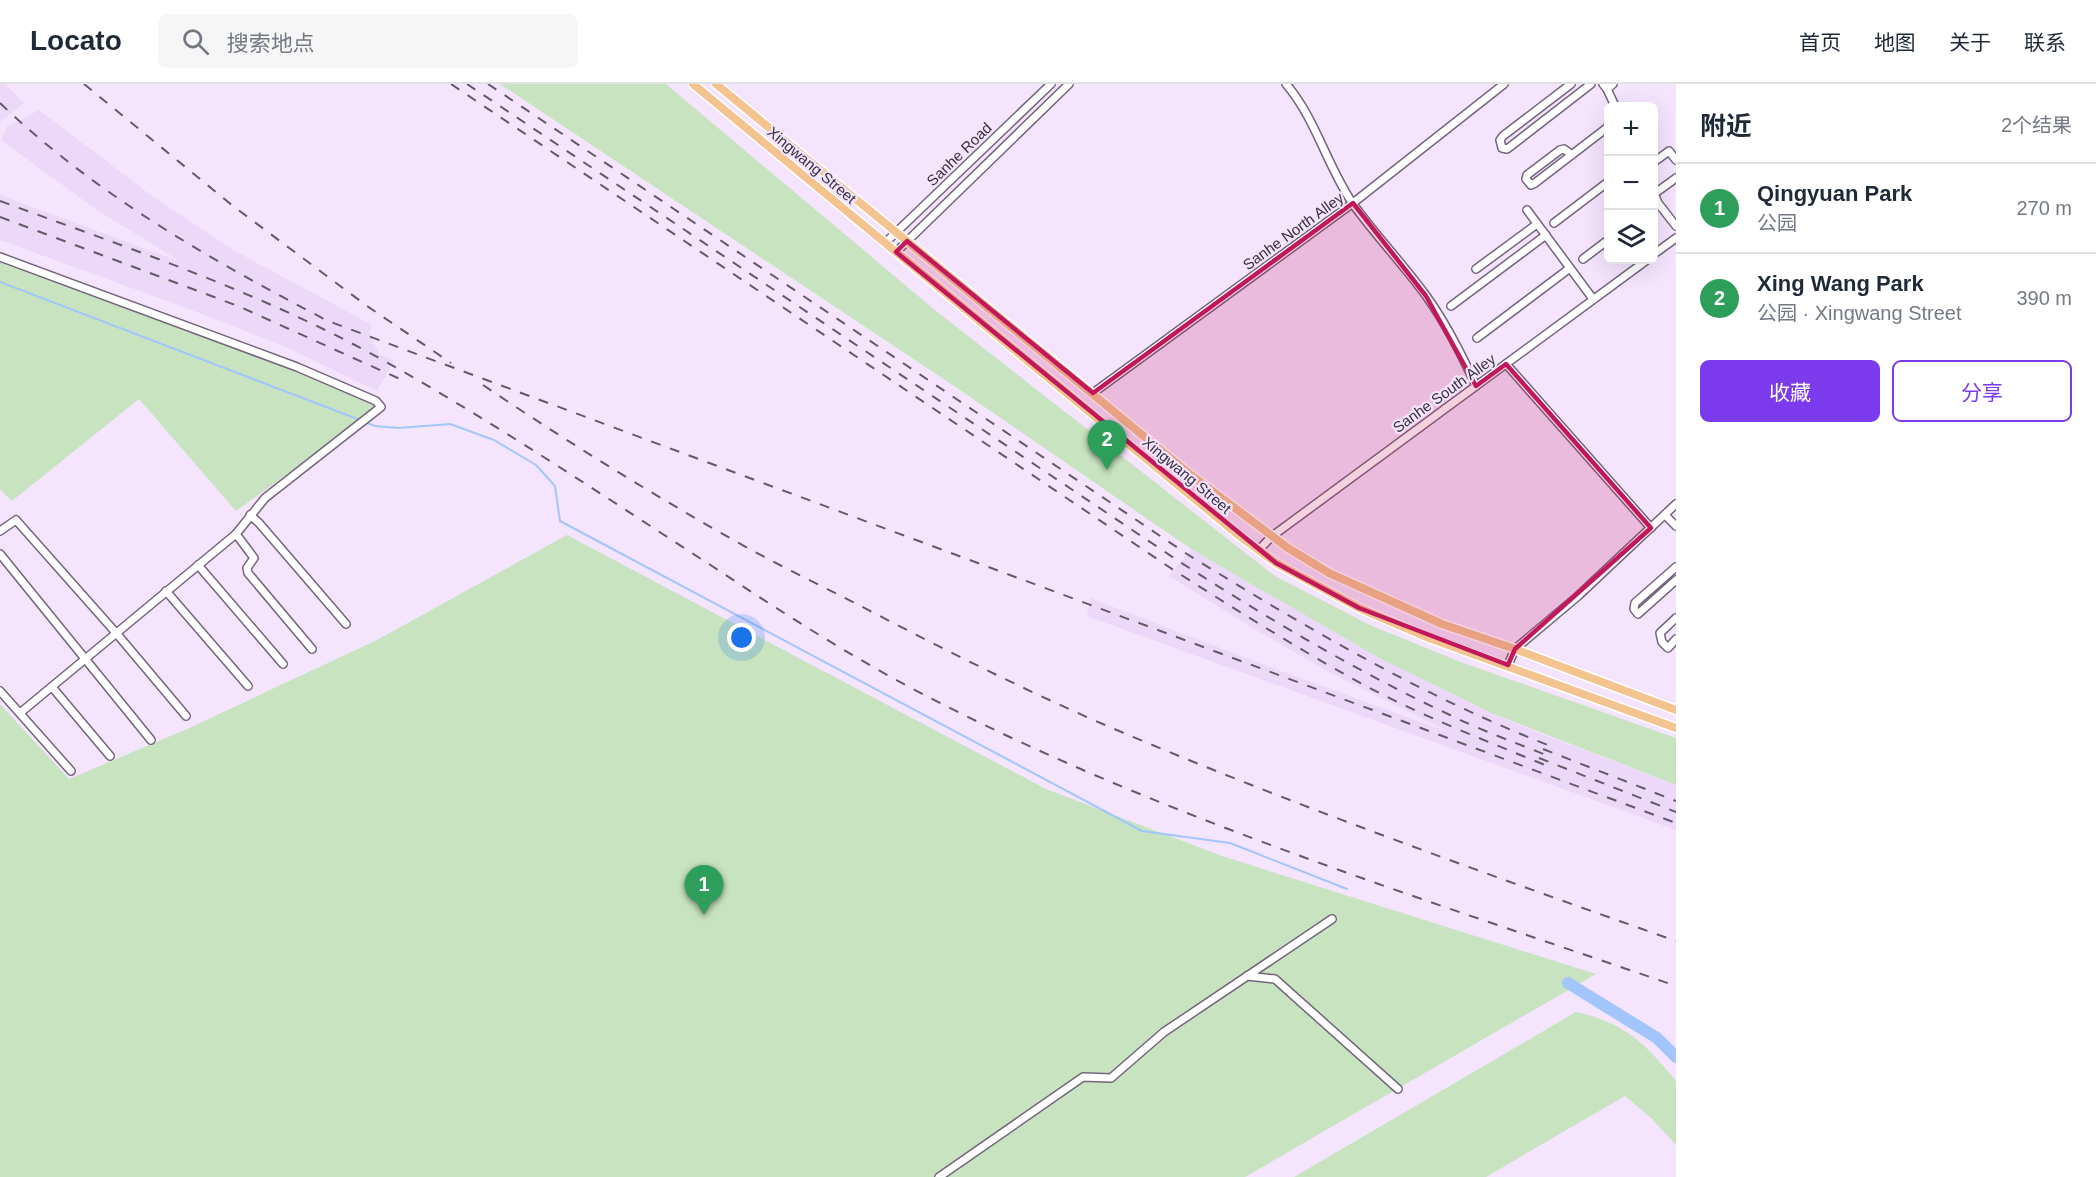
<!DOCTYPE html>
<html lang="zh">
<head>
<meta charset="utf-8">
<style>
  body { margin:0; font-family:Arial,"Noto Sans SC",sans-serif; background:#f6f6f7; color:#1f2937 }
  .controls { position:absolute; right:18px; top:18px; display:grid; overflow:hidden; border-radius:9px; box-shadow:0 6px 24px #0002 }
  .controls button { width:54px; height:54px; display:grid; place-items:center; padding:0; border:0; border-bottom:2px solid #e0e1e3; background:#fff; color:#1f2937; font:30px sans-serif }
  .you { position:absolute; left:742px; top:554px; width:21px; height:21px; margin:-15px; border:4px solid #fff; border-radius:50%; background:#1a73e8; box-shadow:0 0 0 9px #1a73e833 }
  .badge { display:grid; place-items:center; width:39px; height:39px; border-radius:50%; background:#7c3aed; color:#fff; font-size:20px; font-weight:700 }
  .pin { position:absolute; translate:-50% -50px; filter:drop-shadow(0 2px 3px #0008) }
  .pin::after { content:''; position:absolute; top:32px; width:21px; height:18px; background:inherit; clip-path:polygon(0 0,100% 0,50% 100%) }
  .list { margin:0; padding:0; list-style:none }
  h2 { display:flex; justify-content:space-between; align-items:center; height:78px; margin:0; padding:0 24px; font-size:26px }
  h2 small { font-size:20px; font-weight:400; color:#747a83 }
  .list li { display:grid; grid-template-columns:39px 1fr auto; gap:18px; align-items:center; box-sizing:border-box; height:90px; padding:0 24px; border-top:2px solid #e0e1e3 }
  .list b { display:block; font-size:22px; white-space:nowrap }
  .list p { margin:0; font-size:20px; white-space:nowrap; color:#747a83 }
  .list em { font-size:20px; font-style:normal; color:#747a83 }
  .actions { display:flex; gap:12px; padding:18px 24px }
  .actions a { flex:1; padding:14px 0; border:2px solid #7c3aed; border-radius:9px; text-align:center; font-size:21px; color:#7c3aed }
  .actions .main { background:#7c3aed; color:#fff }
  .icon { flex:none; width:33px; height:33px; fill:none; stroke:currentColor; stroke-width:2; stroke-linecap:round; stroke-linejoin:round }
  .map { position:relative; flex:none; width:1676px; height:1093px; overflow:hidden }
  header { display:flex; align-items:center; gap:36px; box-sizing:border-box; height:84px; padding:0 30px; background:#fff; border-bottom:2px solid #e0e1e3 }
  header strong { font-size:28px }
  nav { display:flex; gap:33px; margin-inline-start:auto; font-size:21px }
  .search { width:420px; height:54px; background:#f6f6f7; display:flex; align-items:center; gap:15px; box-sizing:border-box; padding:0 21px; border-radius:9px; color:#747a83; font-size:22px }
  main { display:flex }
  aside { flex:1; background:#fff }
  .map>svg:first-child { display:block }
</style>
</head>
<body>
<header>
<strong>Locato</strong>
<div class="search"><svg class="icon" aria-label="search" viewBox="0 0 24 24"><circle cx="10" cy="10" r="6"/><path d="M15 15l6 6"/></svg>搜索地点</div>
<nav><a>首页</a><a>地图</a><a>关于</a><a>联系</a></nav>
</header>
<main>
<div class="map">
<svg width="1676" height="1093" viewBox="0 0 1676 1093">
  <rect width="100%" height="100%" fill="#f5e4fe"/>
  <g fill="#ecd8f8">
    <polygon points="0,0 5,0 24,19 0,38"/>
    <polygon points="39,26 152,112 235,167 372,241 369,249 379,270 394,277 377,307 290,265 189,225 0,156 0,111 181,178 94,124 1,56 7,43"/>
    <polygon points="1191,465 1381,575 1494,630 1536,648 1676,701 1676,746 1087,532 1090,514 1270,583 1451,649 1331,589 1256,546 1169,492"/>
  </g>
  <g fill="#c8e3c0">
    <polygon points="500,0 666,0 936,227 1275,492 1370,541 1458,577 1676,654 1676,701 1494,630 1381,575 1191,465 960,306"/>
    <polygon points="0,168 380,322 236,427 139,315 12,417 0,405"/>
    <polygon points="567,451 1046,705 1222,772 1596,890 1245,1093 0,1093 0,620 69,695 187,645 377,556"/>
    <path d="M1576 928C1625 939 1645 959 1676 997V1061L1652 1035 1625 1012 1486 1093H1294Z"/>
  </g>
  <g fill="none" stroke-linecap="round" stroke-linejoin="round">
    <g stroke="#a2c6fc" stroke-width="2">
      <polyline points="0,198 360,336"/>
      <polyline points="365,338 375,342 398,344 450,340 494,356 536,381 555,402 560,437 1142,747 1230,759 1347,805"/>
    </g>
    <polyline stroke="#a2c6fc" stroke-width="12" points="1568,899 1657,954 1676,973"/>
    <defs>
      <g id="minor">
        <path d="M1286 0C1316 35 1327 82 1353 120 1376 152 1404 181 1427 213 1447 241 1462 271 1476 302"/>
        <polyline points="1571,0 1503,52 1500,56 1502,64 1507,65 1511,62 1591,0"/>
        <polyline points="1603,0 1607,5 1613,0"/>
        <polyline points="1607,5 1615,22"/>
        <polyline points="1572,71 1564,65 1560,66 1527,91 1526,95 1531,101 1535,99 1608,43"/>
        <polyline points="1654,78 1669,67 1676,76"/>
        <polyline points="1654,109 1658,119 1676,142"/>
        <polyline points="1654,110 1676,94"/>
        <polyline points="1527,126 1593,215"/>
        <polyline points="1554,139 1608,98"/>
        <polyline points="885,159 1051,0"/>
        <polyline points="896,168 1069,0"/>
        <polyline points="1654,170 1676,154"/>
        <polyline points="0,173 297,283 376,317 381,323 265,414 236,450 20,629"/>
        <polyline points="1583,175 1608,156"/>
        <polyline points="1476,185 1537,140"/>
        <polyline points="1451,222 1546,151"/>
        <polyline points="1477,254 1570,184"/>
        <polyline points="1506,280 1651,444"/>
        <polyline points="1093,309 1353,119 1504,0"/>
        <polyline points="250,431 259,439 346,540"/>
        <polyline points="1665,431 1676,442"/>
        <polyline points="0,447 16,436 117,550 186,632"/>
        <polyline points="236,450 254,474 247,484 248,489 312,565"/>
        <polyline points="1259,466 1271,453 1647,176"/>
        <polyline points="0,470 151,656"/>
        <polyline points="198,481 283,580"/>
        <polyline points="1676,483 1635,519 1634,525 1638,530 1676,496"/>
        <polyline points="166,507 248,602"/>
        <polyline points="1676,534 1660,549 1662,558 1668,564 1676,555"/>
        <polyline points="1508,581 1515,565 1578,512 1676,420"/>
        <polyline points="52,603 110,672"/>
        <polyline points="0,607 71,687"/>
        <polyline points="1247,892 1275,895 1398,1005"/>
        <polyline points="939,1093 1083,993 1111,994 1164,948 1332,835"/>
      </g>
      <g id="major">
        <polyline points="693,0 1237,450 1276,479 1359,524 1429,554 1676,644"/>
        <polyline points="716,0 1191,391 1288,464 1329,489 1442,540 1515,565 1676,626"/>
      </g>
    </defs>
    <use href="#minor" stroke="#74657c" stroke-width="10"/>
    <use href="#major" stroke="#fff" stroke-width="11"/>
    <use href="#minor" stroke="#fff" stroke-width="7"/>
    <use href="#major" stroke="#f3c48f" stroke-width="8"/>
    <g stroke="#635a68" stroke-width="2" stroke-dasharray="10 10" stroke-linecap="butt">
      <polyline points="84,0 233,122 367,222 451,279"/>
      <path d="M451 0 1175 487C1238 527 1300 566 1364 601 1422 632 1484 656 1545 681"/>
      <path d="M467 0 1180 478C1267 534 1356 587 1450 631 1482 647 1517 659 1551 673"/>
      <path d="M488 0 1187 470C1305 543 1424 613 1553 663"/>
      <path d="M0 19C96 111 211 176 328 237L1676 739"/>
      <path d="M0 117C128 164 260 208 379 274 494 338 602 411 712 482 777 525 842 567 911 604 1152 731 1419 813 1676 902"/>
      <polyline points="0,133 238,222 400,295"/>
      <path d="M483 301C566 357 650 409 737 458 776 480 816 499 855 519 937 562 1020 604 1105 641 1292 721 1484 789 1676 857"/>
      <polyline points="1543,665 1676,717"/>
      <polyline points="1539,674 1676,728"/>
    </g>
  </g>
  <path fill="#c2185b" fill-opacity="0.2" stroke="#c2185b" stroke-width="4.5" stroke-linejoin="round" d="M1353 119 1426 212 1476 302 1506 280 1651 444 1515 565 1508 581 1359 524 1276 479 896 168 907 157 1093 309Z"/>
  <g text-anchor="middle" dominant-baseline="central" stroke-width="4.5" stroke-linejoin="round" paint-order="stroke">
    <g font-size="15" fill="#37313b" stroke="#f5e4fe">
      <text transform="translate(959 70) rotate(-44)">Sanhe Road</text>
      <text transform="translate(812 81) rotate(40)">Xingwang Street</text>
      <text transform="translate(1293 147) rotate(-36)">Sanhe North Alley</text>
      <text transform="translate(1444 309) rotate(-36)">Sanhe South Alley</text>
      <text transform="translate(1187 391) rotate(40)">Xingwang Street</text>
    </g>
  </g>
</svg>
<div class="controls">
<button>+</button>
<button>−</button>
<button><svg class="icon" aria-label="layers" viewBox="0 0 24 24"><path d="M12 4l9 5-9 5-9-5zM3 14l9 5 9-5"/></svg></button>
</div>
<div class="you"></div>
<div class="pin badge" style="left:704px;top:831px;background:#2e9e5b">1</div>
<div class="pin badge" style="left:1107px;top:386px;background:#2e9e5b">2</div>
</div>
<aside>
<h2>附近<small>2个结果</small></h2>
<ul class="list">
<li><span class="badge" style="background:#2e9e5b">1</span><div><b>Qingyuan Park</b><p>公园</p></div><em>270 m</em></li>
<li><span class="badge" style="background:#2e9e5b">2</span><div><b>Xing Wang Park</b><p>公园 · Xingwang Street</p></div><em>390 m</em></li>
</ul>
<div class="actions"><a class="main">收藏</a><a>分享</a></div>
</aside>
</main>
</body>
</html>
